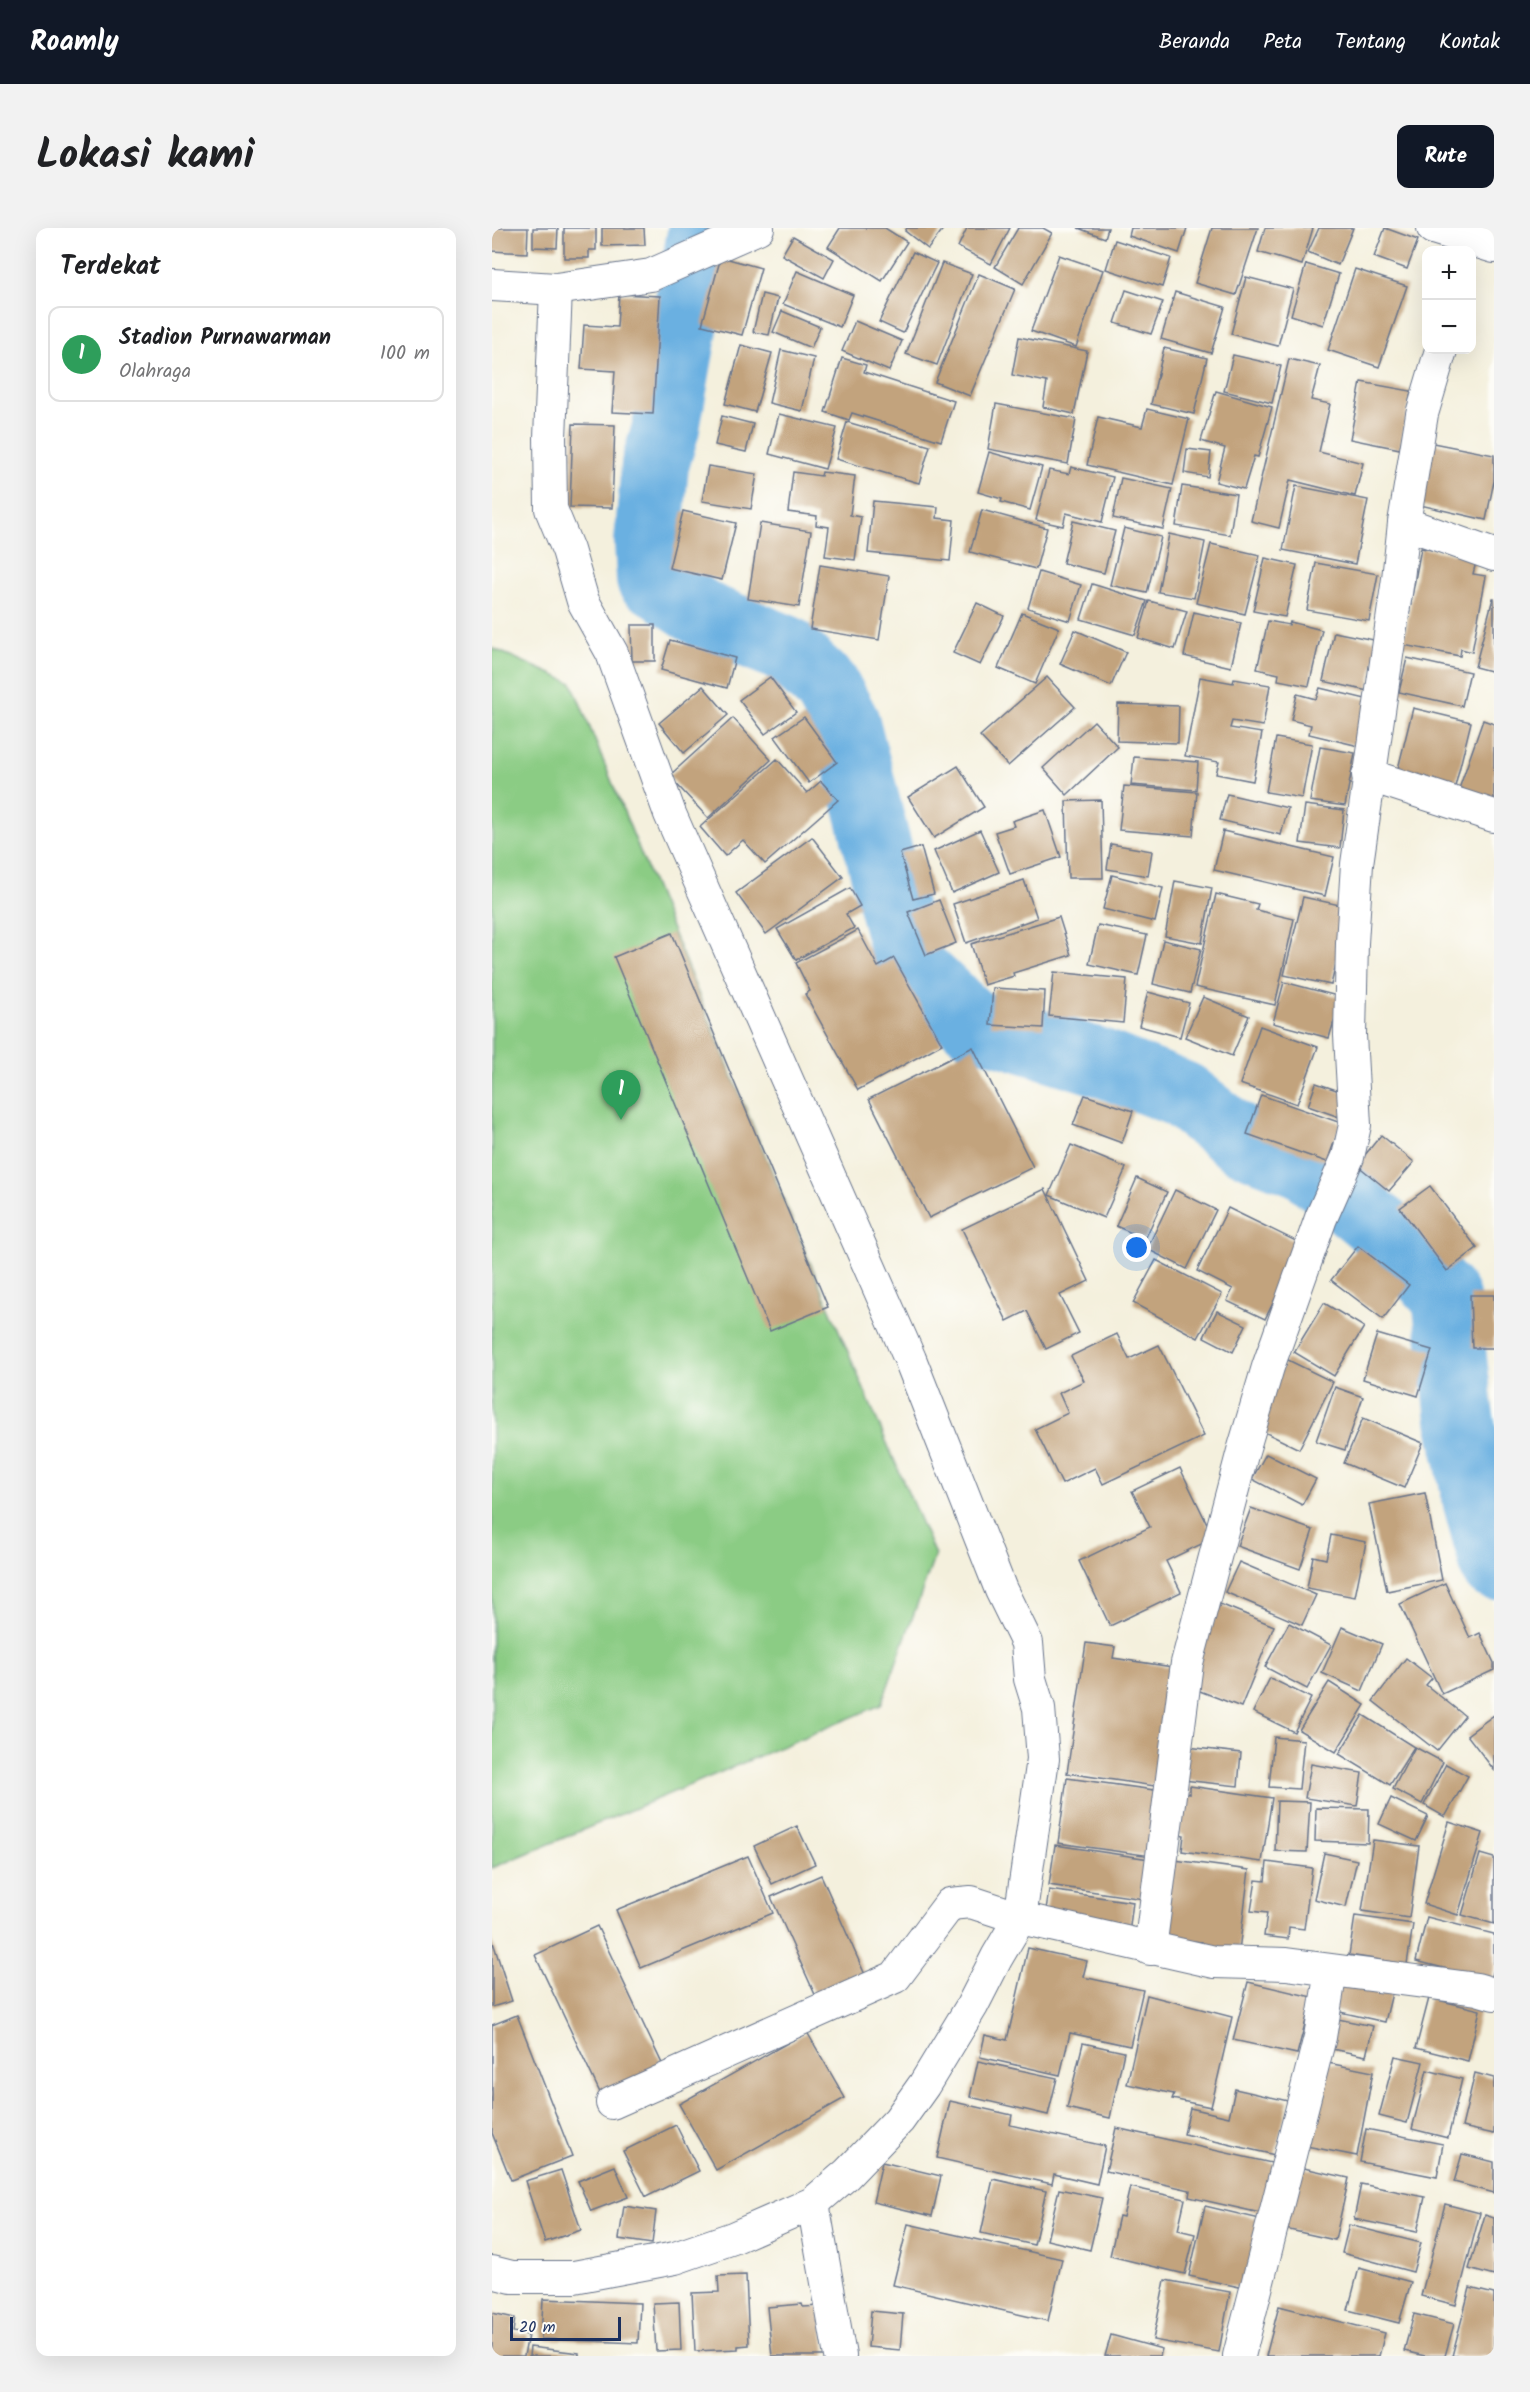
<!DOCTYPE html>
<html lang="id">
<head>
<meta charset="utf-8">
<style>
  body { margin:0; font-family:Kalam,sans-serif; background:#f2f2f2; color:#202124 }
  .controls { position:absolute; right:18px; top:18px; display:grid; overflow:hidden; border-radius:12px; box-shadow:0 6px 24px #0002 }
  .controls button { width:54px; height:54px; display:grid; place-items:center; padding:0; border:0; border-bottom:2px solid #e0e0e0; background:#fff; color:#202124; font:30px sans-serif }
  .scale { position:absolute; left:18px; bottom:15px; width:111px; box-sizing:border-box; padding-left:6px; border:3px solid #1b2f5e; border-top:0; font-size:16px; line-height:21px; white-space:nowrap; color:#1b2f5e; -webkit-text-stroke:4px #fdfcf7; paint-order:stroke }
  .you { position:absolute; left:645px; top:1020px; width:21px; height:21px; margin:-15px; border:4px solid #fff; border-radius:50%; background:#1a73e8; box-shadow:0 0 0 9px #1a73e833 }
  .badge { display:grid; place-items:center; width:39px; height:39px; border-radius:50%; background:#111827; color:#fff; font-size:20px; font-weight:700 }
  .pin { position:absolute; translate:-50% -50px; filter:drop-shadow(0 2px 3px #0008) }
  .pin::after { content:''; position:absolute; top:32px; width:21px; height:18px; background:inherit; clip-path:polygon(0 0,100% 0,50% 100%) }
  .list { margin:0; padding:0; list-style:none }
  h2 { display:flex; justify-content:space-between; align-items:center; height:78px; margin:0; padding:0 24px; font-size:26px }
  h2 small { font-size:20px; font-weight:400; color:#757577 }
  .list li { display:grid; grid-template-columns:39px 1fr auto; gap:18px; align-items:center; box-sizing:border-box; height:96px; margin:0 12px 12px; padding:0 12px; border:2px solid #e0e0e0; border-radius:12px }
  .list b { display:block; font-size:22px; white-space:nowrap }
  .list p { margin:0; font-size:20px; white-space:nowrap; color:#757577 }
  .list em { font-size:20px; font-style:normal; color:#757577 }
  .map { position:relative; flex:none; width:1002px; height:2128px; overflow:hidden; border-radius:12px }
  header { display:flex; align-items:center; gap:36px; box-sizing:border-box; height:84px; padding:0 30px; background:#111827; color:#fff }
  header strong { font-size:28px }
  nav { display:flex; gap:33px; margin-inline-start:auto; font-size:21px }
  .intro { display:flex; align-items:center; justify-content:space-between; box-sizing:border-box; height:144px; padding:0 36px }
  h1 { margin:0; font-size:42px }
  .button { padding:15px 27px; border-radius:12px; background:#111827; color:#fff; font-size:21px; font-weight:700 }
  main { display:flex; gap:36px; padding:0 36px }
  aside { flex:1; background:#fff; border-radius:12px; box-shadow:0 6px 24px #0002 }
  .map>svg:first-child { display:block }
</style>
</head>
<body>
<header>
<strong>Roamly</strong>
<nav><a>Beranda</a><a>Peta</a><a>Tentang</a><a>Kontak</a></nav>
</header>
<div class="intro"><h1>Lokasi kami</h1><a class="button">Rute</a></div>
<main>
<aside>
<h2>Terdekat<small></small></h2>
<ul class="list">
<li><span class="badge" style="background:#2e9e5b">1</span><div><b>Stadion Purnawarman</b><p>Olahraga</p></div><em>100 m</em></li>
</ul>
</aside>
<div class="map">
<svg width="1002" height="2128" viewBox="0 0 1002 2128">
  <rect width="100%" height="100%" fill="#fdfcf7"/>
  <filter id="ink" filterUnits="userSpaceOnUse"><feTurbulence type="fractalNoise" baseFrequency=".0167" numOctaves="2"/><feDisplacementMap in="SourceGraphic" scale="12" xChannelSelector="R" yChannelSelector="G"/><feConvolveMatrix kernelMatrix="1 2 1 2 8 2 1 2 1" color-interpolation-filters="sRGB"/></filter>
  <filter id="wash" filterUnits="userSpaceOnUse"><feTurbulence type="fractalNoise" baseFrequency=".008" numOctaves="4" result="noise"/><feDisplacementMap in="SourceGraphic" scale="24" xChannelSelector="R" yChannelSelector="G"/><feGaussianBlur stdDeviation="1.35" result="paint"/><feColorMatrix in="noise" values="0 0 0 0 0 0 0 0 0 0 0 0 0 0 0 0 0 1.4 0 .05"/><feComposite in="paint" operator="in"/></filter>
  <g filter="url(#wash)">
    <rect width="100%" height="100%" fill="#f4f0dd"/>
    <path fill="#8bcc84" stroke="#537e71" stroke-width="1.5" d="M0 420 80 455C197 747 318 1038 443 1327L389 1477 0 1640Z"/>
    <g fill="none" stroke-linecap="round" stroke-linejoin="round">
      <polyline stroke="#6bb0e1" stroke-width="68" points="210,0 174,200 163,237 156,314 158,351 214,388 294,421 334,458 354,495 415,734 480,795 610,835 691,867 748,912 812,937 901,1010 954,1070 968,1191 985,1275 1002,1338"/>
    </g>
    <g id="blocks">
      <g fill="#c2a37d">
        <polygon points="0,0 36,0 35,25 0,23"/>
        <polygon points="41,0 66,0 65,20 41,19"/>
        <polygon points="72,0 104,0 104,22 97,22 97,30 72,30"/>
        <polygon points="110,0 152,0 153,17 110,18"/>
        <polygon points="348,0 393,0 415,14 390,53 336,19"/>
        <polygon points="415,0 452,0 436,21 413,3"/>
        <polygon points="475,0 518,0 499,36 466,19"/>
        <polygon points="526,0 551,0 560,5 531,56 503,39"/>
        <polygon points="586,0 616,0 613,10"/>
        <polygon points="639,0 695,0 687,25 637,8"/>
        <polygon points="720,0 766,0 744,67 703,55"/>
        <polygon points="773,0 821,0 810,37 766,24"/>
        <polygon points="827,0 861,0 846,37 816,24"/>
        <polygon points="893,0 926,12 915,41 882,29"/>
        <polygon points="301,8 342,31 332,50 290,27"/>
        <polygon points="623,12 679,30 670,59 614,41"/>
        <polygon points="421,24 445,35 411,105 387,94"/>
        <polygon points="567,27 611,42 584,119 539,103"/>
        <polygon points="229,29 269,40 250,107 210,97"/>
        <polygon points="450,35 480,46 445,137 414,126"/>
        <polygon points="814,36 847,46 831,97 799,87"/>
        <polygon points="863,41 915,58 887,139 836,122"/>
        <polygon points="305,43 361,67 348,99 291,76"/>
        <polygon points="487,46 523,61 478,168 443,154"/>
        <polygon points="754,49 801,61 786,118 739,106"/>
        <polygon points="634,62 671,74 659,106 623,95"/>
        <polygon points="683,64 733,79 719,125 669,111"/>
        <polygon points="127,66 168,68 161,186 120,184 123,143 89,141 92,97 125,99"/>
        <polygon points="270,66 286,70 277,107 261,104"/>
        <polygon points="290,83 328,99 319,120 281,104"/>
        <polygon points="363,93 410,113 397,143 350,123"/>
        <polygon points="527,109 595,123 582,186 551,179 555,154 520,147"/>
        <polygon points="249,117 280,125 263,184 233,176"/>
        <polygon points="672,120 715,130 702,186 659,176"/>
        <polygon points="289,122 322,130 310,183 277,175"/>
        <polygon points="741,127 789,138 780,175 732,163"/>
        <polygon points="350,130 374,137 372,144 462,173 449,213 360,185 357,192 333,184"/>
        <polygon points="797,131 828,138 819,172 838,176 827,224 871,235 863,268 798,252 787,300 759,293"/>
        <polygon points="869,154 919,163 908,221 858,211"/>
        <polygon points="724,163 780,179 766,229 762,228 752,261 724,254 733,220 709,213"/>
        <polygon points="504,176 584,191 576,236 496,221"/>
        <polygon points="655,181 697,191 681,257 595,237 606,189 650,199"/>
        <polygon points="287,186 345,200 333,241 277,226"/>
        <polygon points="230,188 261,196 254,224 223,217"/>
        <polygon points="355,194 438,218 427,255 344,231"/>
        <polygon points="81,196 123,197 120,280 78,279"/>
        <polygon points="941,215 1002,227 1002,253 994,292 928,277"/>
        <polygon points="695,221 719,224 716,249 692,245"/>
        <polygon points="497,224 550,239 538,282 509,274 510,271 486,264"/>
        <polygon points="216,238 265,246 259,281 210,273"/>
        <polygon points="579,239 621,249 610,294 574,285 571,298 544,292 557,242 577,246"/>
        <polygon points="301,244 329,248 330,244 363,248 358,287 369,289 363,332 333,328 337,299 324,297 325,288 296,284"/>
        <polygon points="629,250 680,261 671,301 621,290"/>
        <polygon points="690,258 744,266 738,307 684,298"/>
        <polygon points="804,258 876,272 863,336 791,322"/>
        <polygon points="381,273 446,279 445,290 462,292 458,333 376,325"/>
        <polygon points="490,282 555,300 544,341 478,324"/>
        <polygon points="191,283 244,295 230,352 177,340"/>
        <polygon points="581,293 623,303 612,345 571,335"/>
        <polygon points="268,295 319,303 307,379 256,371"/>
        <polygon points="632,300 669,309 655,365 618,357"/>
        <polygon points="677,306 713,314 702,370 666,364"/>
        <polygon points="719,316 768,327 753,386 704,375"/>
        <polygon points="929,320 985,330 981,346 994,348 980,424 969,421 968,428 911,417"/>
        <polygon points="773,330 805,337 793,389 761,383"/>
        <polygon points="824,335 886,346 877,393 815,382"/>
        <polygon points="328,337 397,348 387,412 318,401"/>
        <polygon points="547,344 589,357 578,393 536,380"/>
        <polygon points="600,356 655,373 643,407 589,391"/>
        <polygon points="1001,370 1002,370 1002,444 983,439"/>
        <polygon points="657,373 695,383 683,421 646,410"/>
        <polygon points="485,375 512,388 488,437 461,425"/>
        <polygon points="702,384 749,395 739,439 692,428"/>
        <polygon points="530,385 567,400 543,456 506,440"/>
        <polygon points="776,393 797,397 798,394 830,402 817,458 786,452 787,446 765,441"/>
        <polygon points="139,397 163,397 163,433 140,433"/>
        <polygon points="583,402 634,424 619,458 568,436"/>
        <polygon points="842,404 887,413 876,463 831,453"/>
        <polygon points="178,412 243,430 235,460 169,442"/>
        <polygon points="915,430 978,444 970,478 907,464"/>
        <polygon points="278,449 304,484 273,506 247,472"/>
        <polygon points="555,449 583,479 516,538 488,508"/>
        <polygon points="708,449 741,455 742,451 778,457 771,498 740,493 738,500 770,505 761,553 724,546 727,534 693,528"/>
        <polygon points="211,458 236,487 192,525 167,495"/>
        <polygon points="828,460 882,473 871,519 817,506 819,497 799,492 805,466 824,471"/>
        <polygon points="626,476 687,478 686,515 625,513"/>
        <polygon points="921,480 979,494 963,559 905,545"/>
        <polygon points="312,489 345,534 317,555 283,509"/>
        <polygon points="241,490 279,532 216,590 177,548"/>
        <polygon points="991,492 1002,496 1002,572 967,561"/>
        <polygon points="602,493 626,519 575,567 551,540"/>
        <polygon points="784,510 820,516 810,570 774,564"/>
        <polygon points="828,519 863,525 853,578 818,573"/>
        <polygon points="642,529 706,534 704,562 639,557"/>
        <polygon points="285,531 315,565 329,553 346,572 273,636 251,612 233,628 208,599"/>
        <polygon points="466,538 492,579 442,610 416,569"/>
        <polygon points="632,558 705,564 701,608 627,602"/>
        <polygon points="735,566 796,580 789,607 728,592"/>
        <polygon points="609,572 611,650 576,650 574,573"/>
        <polygon points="813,577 852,582 848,620 808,615"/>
        <polygon points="553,582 569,629 518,646 503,604 522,598 520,593"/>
        <polygon points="488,602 507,644 460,665 442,623"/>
        <polygon points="731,603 842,629 833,668 722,642"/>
        <polygon points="320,609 351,649 274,706 244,665"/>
        <polygon points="619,616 660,623 656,648 615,641"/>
        <polygon points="429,619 442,666 421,671 408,625"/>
        <polygon points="620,647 671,660 663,694 611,681"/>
        <polygon points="532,652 545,690 474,715 461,676"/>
        <polygon points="683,653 720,660 710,715 673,708"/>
        <polygon points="358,660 368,678 354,686 362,700 304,732 285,701"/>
        <polygon points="724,666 766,676 764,682 802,691 783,777 703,759"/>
        <polygon points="811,669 857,679 839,757 792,747"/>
        <polygon points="447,672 464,715 434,727 416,684"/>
        <polygon points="567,689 579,727 521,745 522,748 492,757 479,716"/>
        <polygon points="606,697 655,707 646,747 597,736"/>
        <polygon points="366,702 386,739 402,730 450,816 366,862 313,766 318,763 304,735"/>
        <polygon points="180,705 336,1079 278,1103 122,729"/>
        <polygon points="671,712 709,721 698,765 661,756"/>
        <polygon points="562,744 635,751 631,795 557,788"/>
        <polygon points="792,754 849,769 837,810 781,795"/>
        <polygon points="501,760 553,763 551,800 498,797"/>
        <polygon points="656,764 697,775 688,809 647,798"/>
        <polygon points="711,769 757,788 740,828 693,809"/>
        <polygon points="768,798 826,819 805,876 748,856"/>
        <polygon points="481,819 541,939 437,990 377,871"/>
        <polygon points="824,855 859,867 850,890 816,878"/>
        <polygon points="593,867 641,883 630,915 581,897"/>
        <polygon points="769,867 849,895 835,934 755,906"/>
        <polygon points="889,907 922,934 897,963 865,937"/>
        <polygon points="579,917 634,940 612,990 557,967"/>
        <polygon points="645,950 675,964 653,1011 624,998"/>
        <polygon points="938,958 985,1020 955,1043 908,980"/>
        <polygon points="553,961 597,1053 568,1067 587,1105 554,1121 535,1083 515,1093 470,1001"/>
        <polygon points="683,962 724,982 695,1041 655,1021"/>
        <polygon points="736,980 810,1016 773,1091 735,1073 741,1061 705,1043"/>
        <polygon points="866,1018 917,1057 891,1091 839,1052"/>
        <polygon points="664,1032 730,1066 706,1110 641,1075"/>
        <polygon points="978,1067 1002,1067 1002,1120 980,1120"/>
        <polygon points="832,1075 872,1099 842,1148 802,1124"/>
        <polygon points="725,1083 754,1097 741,1124 712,1109"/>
        <polygon points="625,1106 637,1131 667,1117 712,1208 611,1256 603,1240 570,1256 543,1201 576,1185 567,1165 592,1153 579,1128"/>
        <polygon points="885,1106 940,1122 926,1168 871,1151"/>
        <polygon points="794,1131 841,1154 807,1221 760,1198"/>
        <polygon points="843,1159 871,1169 853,1222 824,1213"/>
        <polygon points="871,1190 931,1215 912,1260 852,1235"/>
        <polygon points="774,1226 824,1251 810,1277 760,1251"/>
        <polygon points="688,1240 722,1310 674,1333 689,1364 618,1398 587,1333 658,1299 640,1263"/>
        <polygon points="933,1265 950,1352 895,1363 877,1276"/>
        <polygon points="759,1280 821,1302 808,1341 745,1318"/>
        <polygon points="839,1307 874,1314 863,1369 815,1360 821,1328 834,1331"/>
        <polygon points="747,1334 824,1367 810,1397 733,1364"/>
        <polygon points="953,1355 978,1410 988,1405 1002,1435 1002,1442 950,1466 908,1376"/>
        <polygon points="728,1376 782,1398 749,1479 695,1458"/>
        <polygon points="797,1395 839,1417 815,1461 773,1439"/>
        <polygon points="850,1399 890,1416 870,1463 830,1445"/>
        <polygon points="594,1415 623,1419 621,1430 687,1440 669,1559 575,1545"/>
        <polygon points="914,1430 940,1450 934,1457 973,1488 945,1523 881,1473"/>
        <polygon points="778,1450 819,1470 802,1504 761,1484"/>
        <polygon points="837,1454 873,1477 844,1524 807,1502"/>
        <polygon points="871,1487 922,1519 898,1557 847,1526"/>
        <polygon points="1002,1487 1002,1542 975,1507"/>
        <polygon points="782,1509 812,1512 807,1561 777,1559"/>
        <polygon points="695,1519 749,1525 746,1558 691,1552"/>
        <polygon points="923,1519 951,1534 930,1576 901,1561"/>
        <polygon points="819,1536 870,1545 865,1578 813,1570"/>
        <polygon points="954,1536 976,1548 953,1589 932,1577"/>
        <polygon points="575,1550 669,1563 659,1628 566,1615"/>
        <polygon points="698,1558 780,1570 770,1634 690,1623 692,1607 687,1606 693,1565 698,1566"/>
        <polygon points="899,1570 936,1588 924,1613 887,1596"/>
        <polygon points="785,1573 818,1574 815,1624 783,1623"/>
        <polygon points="824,1580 877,1581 876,1615 823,1613"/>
        <polygon points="957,1594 991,1605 966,1687 932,1676"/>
        <polygon points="305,1598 323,1636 280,1656 262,1618"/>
        <polygon points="881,1612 927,1618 917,1690 870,1683"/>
        <polygon points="563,1617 664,1632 658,1672 557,1657"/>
        <polygon points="832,1625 865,1632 854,1679 822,1671"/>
        <polygon points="988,1626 1002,1630 1002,1696 970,1687"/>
        <polygon points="256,1628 281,1685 149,1740 124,1682"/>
        <polygon points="675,1631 757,1642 746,1731 708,1726 709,1714 666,1709"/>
        <polygon points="775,1634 820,1640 812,1701 797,1699 796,1711 772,1708 775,1685 759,1683 764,1652 773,1653"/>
        <polygon points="329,1647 374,1749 325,1771 279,1669"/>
        <polygon points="557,1662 641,1674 637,1706 552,1695"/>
        <polygon points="863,1688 921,1696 915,1736 857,1727"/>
        <polygon points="935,1689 1002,1706 1002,1741 999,1752 924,1733"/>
        <polygon points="105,1698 173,1842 111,1871 43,1727"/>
        <polygon points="0,1711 20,1773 0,1779"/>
        <polygon points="536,1720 595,1733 591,1749 651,1762 638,1818 578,1805 568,1847 488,1829 493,1807 515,1812"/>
        <polygon points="756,1754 820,1769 805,1826 741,1812"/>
        <polygon points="845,1754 900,1765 893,1794 839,1782"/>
        <polygon points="655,1767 740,1789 719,1879 680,1871 682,1866 635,1856"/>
        <polygon points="937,1770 988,1782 976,1833 924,1820"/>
        <polygon points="25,1787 80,1928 19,1952 0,1905 0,1797"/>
        <polygon points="836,1789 881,1798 874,1828 830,1819"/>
        <polygon points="315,1804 353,1870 224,1942 187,1876"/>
        <polygon points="591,1815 632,1824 618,1890 575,1880"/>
        <polygon points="903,1828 931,1834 915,1895 887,1888"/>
        <polygon points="486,1833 565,1850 556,1887 478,1869"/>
        <polygon points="831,1834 881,1844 865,1928 814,1918"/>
        <polygon points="935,1842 970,1851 956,1910 920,1901"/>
        <polygon points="983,1845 1002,1850 1002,1906 970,1899"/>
        <polygon points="743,1861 796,1873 783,1927 692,1906 698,1880 737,1889"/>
        <polygon points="458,1873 520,1887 518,1897 613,1918 605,1956 562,1946 560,1956 445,1930"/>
        <polygon points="184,1897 207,1943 154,1969 131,1923"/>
        <polygon points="624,1900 784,1936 773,1986 697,1969 698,1962 614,1943"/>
        <polygon points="874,1901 951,1916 945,1949 868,1934"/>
        <polygon points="970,1926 1002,1934 1002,1965 962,1954"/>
        <polygon points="390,1934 449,1948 440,1988 381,1974"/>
        <polygon points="798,1937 857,1950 843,2012 784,1999"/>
        <polygon points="123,1938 136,1969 99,1983 86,1953"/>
        <polygon points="69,1942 89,2002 53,2014 33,1953"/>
        <polygon points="501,1951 554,1963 542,2017 489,2005"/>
        <polygon points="869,1956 933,1969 925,2004 862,1991"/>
        <polygon points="638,1959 693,1971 686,2002 703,2006 693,2046 618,2028 627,1988 631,1989"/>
        <polygon points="567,1961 610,1970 598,2022 555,2012"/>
        <polygon points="953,1976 988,1985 964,2077 929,2068"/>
        <polygon points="132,1978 164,1983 160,2016 127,2011"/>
        <polygon points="713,1978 768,1991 752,2060 697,2048"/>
        <polygon points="993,1987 1002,1990 1002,2048 977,2041"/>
        <polygon points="416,1996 570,2031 556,2093 401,2057"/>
        <polygon points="857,1997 929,2015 921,2044 850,2025"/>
        <polygon points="867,2040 919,2054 907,2095 856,2082"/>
        <polygon points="254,2047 257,2117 246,2118 246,2121 203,2123 200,2065 227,2064 226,2048"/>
        <polygon points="673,2052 738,2064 727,2124 661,2112"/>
        <polygon points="978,2060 1002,2066 1002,2128 960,2128"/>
        <polygon points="51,2071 148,2075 146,2115 49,2111"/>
        <polygon points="187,2074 189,2122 164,2123 161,2075"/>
        <polygon points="310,2076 311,2079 329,2078 334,2128 280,2128 275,2079"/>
        <polygon points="787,2078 893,2105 887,2128 774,2128"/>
        <polygon points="379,2083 411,2086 408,2122 376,2119"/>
        <polygon points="0,2085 23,2090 21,2104 36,2107 32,2128 0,2128"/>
        <polygon points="922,2086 962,2096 953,2128 933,2128 912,2123"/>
        <polygon points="619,2107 670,2121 668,2128 613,2128"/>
        <polygon points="38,2119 87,2125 87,2128 37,2128"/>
      </g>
    </g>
  </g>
  <g filter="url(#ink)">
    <use href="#blocks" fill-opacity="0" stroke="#67738a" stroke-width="1.5"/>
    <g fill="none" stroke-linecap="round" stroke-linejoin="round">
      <defs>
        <g id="street">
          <polyline points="941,0 1002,19"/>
          <polyline points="0,57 64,61 159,47 266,0"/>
          <polyline points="949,122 930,186 912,295 1002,327"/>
          <polyline points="876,547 1002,588"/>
          <polyline points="658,1721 695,1435 751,1223 776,1139 829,990 856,929 863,897 858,807 860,715 865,636 906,351 912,295"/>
          <polyline points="120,1875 403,1749 458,1676 479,1674 528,1690 722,1734 794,1736 985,1761 1002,1766"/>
          <polyline points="321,1975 348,2128"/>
          <polyline points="0,2044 20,2049 82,2049 183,2030 241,2010 321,1975 355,1946 407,1892 432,1857 480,1778 505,1729 528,1690 551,1531 547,1480 538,1451 535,1415 509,1362 418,1131 178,586 120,425 91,373 76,322 59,281 58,210 64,61"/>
          <polyline points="747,2128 828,1809 839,1743"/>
        </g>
      </defs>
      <use href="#street" stroke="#67738a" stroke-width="34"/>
      <use href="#street" stroke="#fff" stroke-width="32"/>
    </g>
  </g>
</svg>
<div class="controls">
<button>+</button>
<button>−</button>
</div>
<div class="scale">20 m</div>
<div class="you"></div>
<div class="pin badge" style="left:129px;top:892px;background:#2e9e5b">1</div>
</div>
</main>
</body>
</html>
